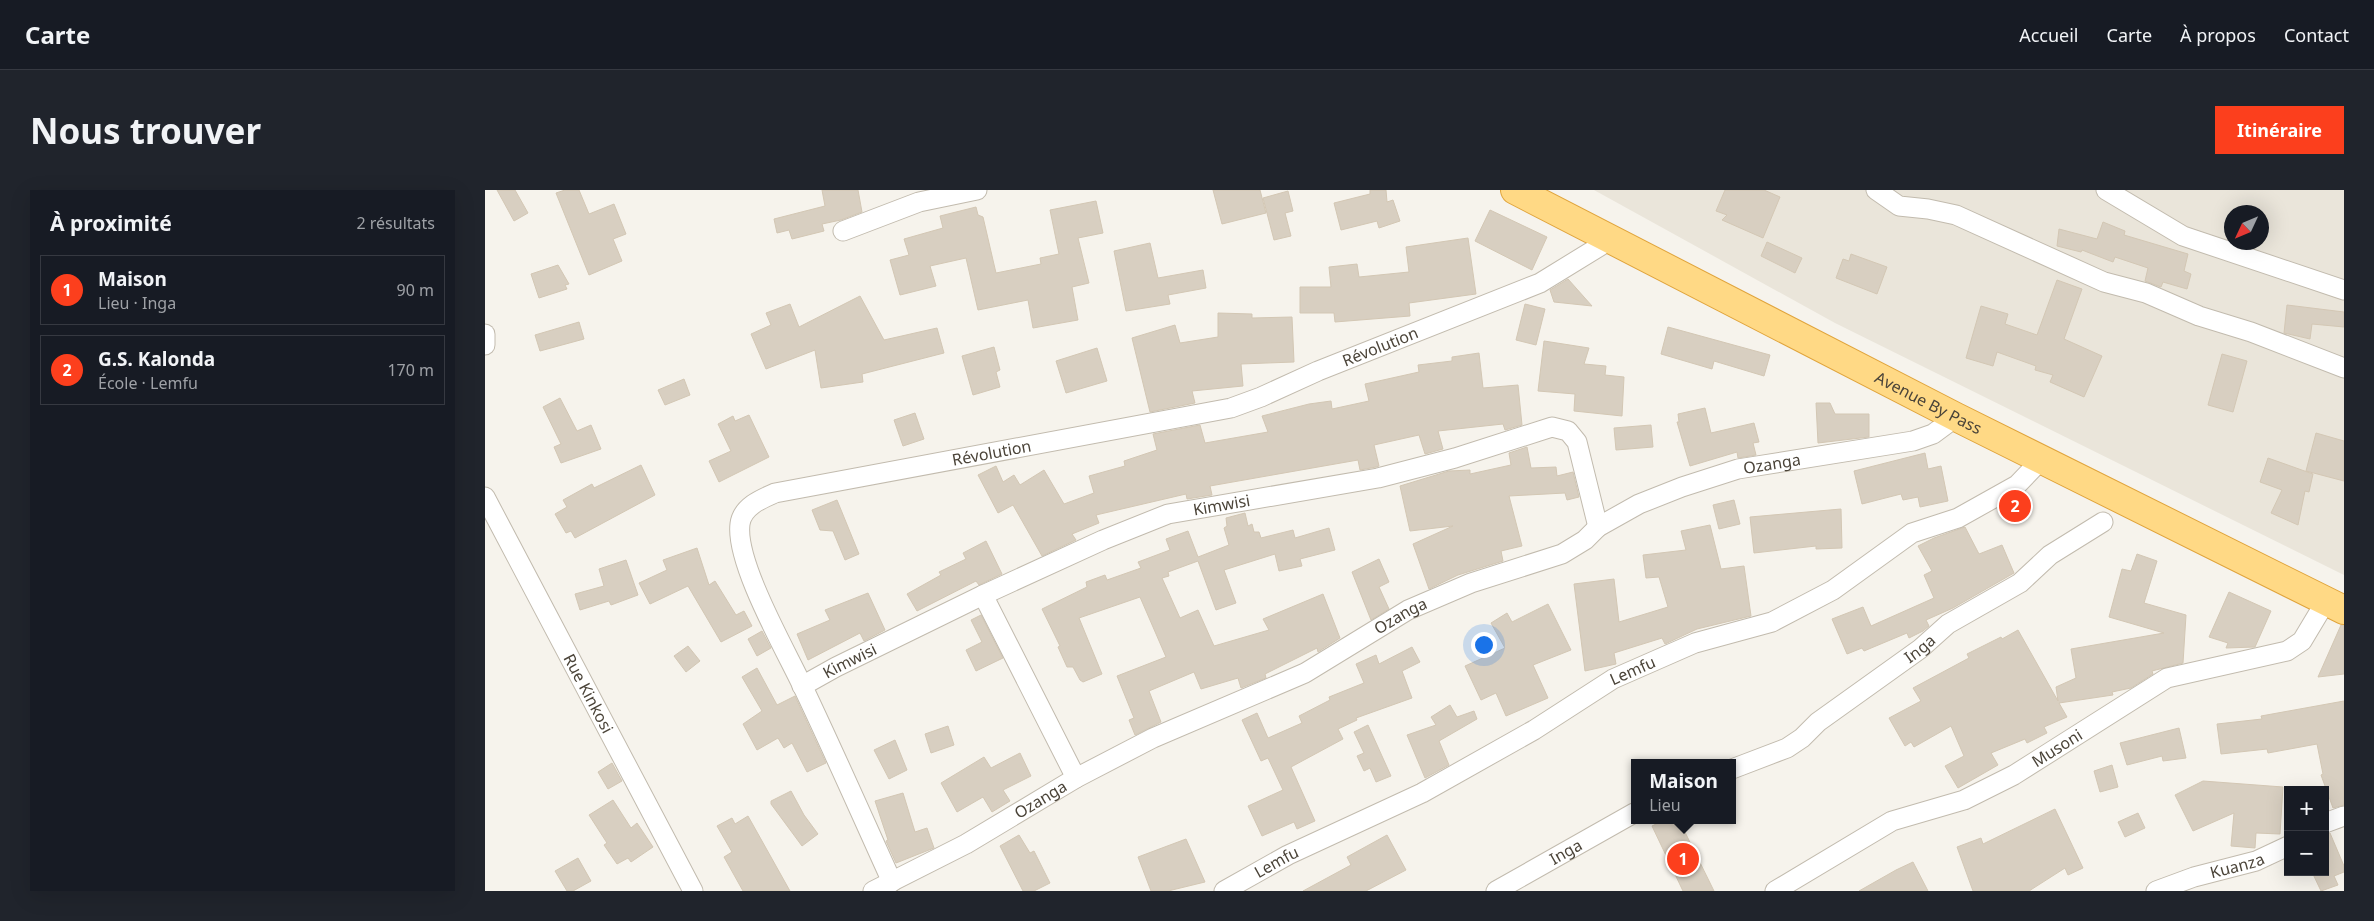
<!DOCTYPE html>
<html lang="fr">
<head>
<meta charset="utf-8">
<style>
  body { margin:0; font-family:"Noto Sans",sans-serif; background:#20242c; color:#f1f3f6 }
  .controls { position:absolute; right:15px; bottom:15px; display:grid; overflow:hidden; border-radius:0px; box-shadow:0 5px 20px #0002 }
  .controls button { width:45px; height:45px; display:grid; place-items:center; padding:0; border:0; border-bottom:1px solid #363941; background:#171b24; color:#f1f3f6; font:25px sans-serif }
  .compass { position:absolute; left:1739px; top:15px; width:45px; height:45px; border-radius:50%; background:#171b24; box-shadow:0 5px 20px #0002; rotate:226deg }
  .you { position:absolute; left:998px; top:454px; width:18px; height:18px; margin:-12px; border:4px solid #fff; border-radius:50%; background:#1a73e8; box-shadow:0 0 0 8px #1a73e833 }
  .badge { display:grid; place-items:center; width:32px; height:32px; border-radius:50%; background:#fc3f1d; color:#fff; font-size:16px; font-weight:700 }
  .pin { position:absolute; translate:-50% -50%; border:2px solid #fff; box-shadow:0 1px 5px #0006 }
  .popup { position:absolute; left:1146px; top:569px; width:105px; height:65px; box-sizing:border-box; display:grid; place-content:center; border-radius:0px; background:#171b24; filter:drop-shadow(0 1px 4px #0005); font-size:16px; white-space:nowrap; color:#9ea1a6 }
  .popup b { font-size:19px; color:#f1f3f6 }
  .popup::after { content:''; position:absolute; left:50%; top:100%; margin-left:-10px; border:10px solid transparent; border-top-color:#171b24 }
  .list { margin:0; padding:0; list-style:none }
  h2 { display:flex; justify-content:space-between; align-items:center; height:65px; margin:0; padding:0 20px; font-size:21px }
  h2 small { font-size:16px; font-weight:400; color:#9ea1a6 }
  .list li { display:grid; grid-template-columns:32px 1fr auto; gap:15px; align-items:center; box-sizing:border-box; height:70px; margin:0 10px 10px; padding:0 10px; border:1px solid #363941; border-radius:0px }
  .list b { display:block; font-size:19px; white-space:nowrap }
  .list p { margin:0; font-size:16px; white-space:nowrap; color:#9ea1a6 }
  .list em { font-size:16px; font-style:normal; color:#9ea1a6 }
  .map { position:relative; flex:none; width:1859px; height:701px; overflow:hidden; border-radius:0px }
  header { display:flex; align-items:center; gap:30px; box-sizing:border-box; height:70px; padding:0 25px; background:#171b24; border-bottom:1px solid #363941 }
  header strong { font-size:24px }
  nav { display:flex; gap:28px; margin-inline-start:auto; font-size:18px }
  .intro { display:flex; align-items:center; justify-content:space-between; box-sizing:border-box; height:120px; padding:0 30px }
  h1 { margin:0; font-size:35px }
  .button { padding:12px 22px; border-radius:0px; background:#fc3f1d; color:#fff; font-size:18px; font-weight:700 }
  main { display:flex; gap:30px; padding:0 30px }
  aside { flex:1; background:#171b24; border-radius:0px; box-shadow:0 5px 20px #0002 }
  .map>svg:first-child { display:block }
</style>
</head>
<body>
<header>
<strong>Carte</strong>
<nav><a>Accueil</a><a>Carte</a><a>À propos</a><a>Contact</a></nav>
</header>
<div class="intro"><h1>Nous trouver</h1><a class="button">Itinéraire</a></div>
<main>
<aside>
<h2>À proximité<small>2 résultats</small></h2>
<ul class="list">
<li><span class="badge">1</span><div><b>Maison</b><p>Lieu · Inga</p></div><em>90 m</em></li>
<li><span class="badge">2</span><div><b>G.S. Kalonda</b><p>École · Lemfu</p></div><em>170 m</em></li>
</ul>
</aside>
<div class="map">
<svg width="1859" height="701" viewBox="0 0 1859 701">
  <rect width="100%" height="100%" fill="#f6f3ec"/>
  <path fill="#eae5da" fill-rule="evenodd" d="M1109 0H1859V385L1350 133ZM1746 22H1776V52H1746Z"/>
  <g fill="#d8cfc1" stroke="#d3c7b4">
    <polygon points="12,0 30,0 43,23 29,31"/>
    <polygon points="80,0 94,0 104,24 129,14 141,44 128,49 137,71 104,85 71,3"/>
    <polygon points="337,0 373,0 377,22 356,30 337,34 339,41 307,49 304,40 292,43 289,29 340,16"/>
    <polygon points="728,0 775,0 781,23 737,34"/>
    <polygon points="885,0 901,0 902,12 908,10 915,31 894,38 892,31 856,40 849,13 885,4"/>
    <polygon points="1240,0 1279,0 1295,7 1278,48 1237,30 1242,25 1231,21"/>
    <polygon points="803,1 808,21 800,23 806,46 789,50 778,8"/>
    <polygon points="611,11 618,43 593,48 604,93 587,97 593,130 548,138 543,110 493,120 481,68 445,76 451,96 415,105 405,70 424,65 419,49 458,38 455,26 491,17 493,25 498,27 511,83 556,74 555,68 574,64 565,20"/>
    <polygon points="1005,20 1062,47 1047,80 990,51"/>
    <polygon points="1618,32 1640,41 1639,45 1703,64 1699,81 1706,84 1702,99 1678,92 1676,97 1660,91 1663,78 1630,67 1628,72 1597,60 1596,62 1572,56 1574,39 1612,49"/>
    <polygon points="983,48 991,104 924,113 925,126 850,132 849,123 815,123 815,97 846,97 844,77 872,74 874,87 924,82 921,57"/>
    <polygon points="1282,52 1317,68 1310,83 1276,66"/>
    <polygon points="665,53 673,88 718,80 721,98 683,105 685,114 641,121 629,61"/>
    <polygon points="1366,64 1402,77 1392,104 1351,88 1358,69 1364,71"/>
    <polygon points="73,75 84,94 80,95 82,99 54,108 46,84"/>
    <polygon points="1083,89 1107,116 1069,112 1065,100"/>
    <polygon points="1572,90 1597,99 1579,149 1617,166 1599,207 1565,192 1568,185 1550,180 1551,176 1512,162 1508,176 1481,168 1496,116 1523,124 1520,134 1552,145"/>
    <polygon points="375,106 399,150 452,138 459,163 377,184 378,192 336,198 330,160 281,179 266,144 286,135 281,123 305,114 314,137"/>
    <polygon points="1040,114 1060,119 1051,155 1031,150"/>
    <polygon points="1802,115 1859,122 1859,137 1827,134 1825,149 1799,143"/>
    <polygon points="733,123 767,124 767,128 807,127 809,172 756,174 758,196 707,201 710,213 665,222 647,148 690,135 695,153 733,147"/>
    <polygon points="94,132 99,149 55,161 50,145"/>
    <polygon points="1183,137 1285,165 1279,186 1229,171 1227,179 1176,164"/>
    <polygon points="1059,151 1104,158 1099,174 1121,176 1120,185 1139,187 1137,226 1089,221 1090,204 1053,201"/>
    <polygon points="509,157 515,180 511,182 515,197 488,205 477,166"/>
    <polygon points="612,158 622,191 581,203 571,171"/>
    <polygon points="994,163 998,198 1033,195 1037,235 1020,240 1018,234 953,241 958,259 940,264 934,245 889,255 894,276 891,277 875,280 873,270 833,277 725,296 727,305 702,309 701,304 611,325 614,333 587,344 591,350 557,366 528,315 513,323 493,285 511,276 518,292 529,285 535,295 559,280 579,314 609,303 604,286 640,276 639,271 672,260 668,244 715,235 720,253 783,242 777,226 824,214 846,211 847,219 884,211 880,194 934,182 933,175 967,171 967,167"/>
    <polygon points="1737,164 1762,171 1748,222 1723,215"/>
    <polygon points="199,189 205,205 180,215 173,200"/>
    <polygon points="75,208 92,241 106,235 116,259 76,273 69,257 76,254 58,217"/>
    <polygon points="1331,213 1345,213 1350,224 1384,224 1384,247 1333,253"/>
    <polygon points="1220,218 1226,243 1269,233 1274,252 1268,253 1271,265 1253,268 1252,262 1205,276 1192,232 1194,232 1193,224"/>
    <polygon points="430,223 439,249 418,256 409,230"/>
    <polygon points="264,225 284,267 234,292 224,271 246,261 233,234 248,226 250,231"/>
    <polygon points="1166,235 1168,257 1131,260 1129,238"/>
    <polygon points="1831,243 1859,251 1859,291 1821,281"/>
    <polygon points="1042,257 1046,278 1071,277 1072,286 1088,282 1094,307 1082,310 1080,303 1024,306 1037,356 1016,361 1018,371 973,385 944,399 928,354 968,336 925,341 915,296 964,281 985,280 985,284 1026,275 1024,263"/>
    <polygon points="1440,263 1443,279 1456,276 1463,311 1435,317 1433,307 1418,310 1416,304 1377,314 1369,281"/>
    <polygon points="1783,268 1828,284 1824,302 1820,301 1813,335 1786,323 1797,300 1775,292"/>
    <polygon points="156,275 170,305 90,348 86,341 81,343 70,324 82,317 78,310 107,294 109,298"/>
    <polygon points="352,310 374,364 360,370 348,341 335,340 327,320"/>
    <polygon points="1249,310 1255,334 1234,339 1228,315"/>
    <polygon points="1356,319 1357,358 1331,359 1331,356 1269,363 1265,327"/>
    <polygon points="760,323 763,336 767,334 769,342 774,342 776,348 808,340 810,348 844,338 850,360 815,369 817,376 794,381 790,364 739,380 751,413 731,420 713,371 683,382 684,386 677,388 695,428 713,420 729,456 784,440 778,429 838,404 855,448 833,462 832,458 780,484 781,488 756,498 753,488 716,499 709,482 664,501 676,532 650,545 644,530 649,528 632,486 681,467 655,407 594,428 617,484 598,492 595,490 588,477 582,477 573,457 575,456 557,419 602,397 601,392 620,385 622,390 656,378 653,372 685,360 681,349 703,341 713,367 744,355 739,338 742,336 741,328"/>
    <polygon points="1225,335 1236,379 1259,376 1266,426 1212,439 1180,454 1177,448 1129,463 1131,474 1100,481 1089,394 1129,389 1134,432 1183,417 1174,387 1161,388 1158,365 1201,360 1196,341"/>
    <polygon points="1480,337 1494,364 1517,355 1529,383 1468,418 1441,430 1444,436 1438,441 1424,448 1422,443 1379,461 1377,458 1362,464 1347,429 1378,417 1386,436 1449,408 1439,385 1447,381 1433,356 1449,348"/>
    <polygon points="501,351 517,384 494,395 491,391 432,421 422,404 456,385 454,382 481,369 478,363"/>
    <polygon points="212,358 224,395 230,391 251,425 259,421 267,436 236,452 203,396 165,414 154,393 182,380 178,370"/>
    <polygon points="1652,364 1672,371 1659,413 1701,425 1698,473 1667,481 1668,484 1646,498 1627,502 1628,505 1574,513 1582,527 1559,537 1562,543 1542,553 1540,549 1506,563 1513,575 1473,598 1460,576 1479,566 1466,536 1429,557 1426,552 1420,556 1404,528 1436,511 1428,498 1484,468 1482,464 1516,447 1517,449 1533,440 1573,511 1571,497 1591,488 1586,459 1679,443 1624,427 1637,379 1646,381"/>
    <polygon points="894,369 904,392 894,397 904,419 886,430 867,382"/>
    <polygon points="141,370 153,405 126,415 124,411 95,420 90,404 119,396 114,379"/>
    <polygon points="1744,402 1786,421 1770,457 1741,458 1743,453 1724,447"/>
    <polygon points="383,403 400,440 379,451 375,443 323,470 312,444 345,430 340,420"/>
    <polygon points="1063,414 1086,460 1048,475 1063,508 1021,526 1011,503 996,510 980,476 1020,458 1006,433 1022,423 1027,432"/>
    <polygon points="496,425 518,468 491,481 481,460 497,452 486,430"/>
    <polygon points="1856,435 1859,435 1859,484 1833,487"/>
    <polygon points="277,441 286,458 272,466 263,449"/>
    <polygon points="203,456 215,471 201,482 189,466"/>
    <polygon points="927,457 935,472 917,481 927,508 871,528 872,530 853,539 858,549 806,577 830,631 812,639 809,632 777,646 763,616 798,600 783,568 776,571 757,530 772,523 783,548 817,533 814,526 845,510 844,507 879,493 871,474 891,465 894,474"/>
    <polygon points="272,478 292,515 310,506 341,573 322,582 307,553 299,558 293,548 272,560 258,534 277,521 257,487"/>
    <polygon points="1859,511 1859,615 1848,618 1836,585 1838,584 1832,554 1783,563 1782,559 1736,564 1732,534 1777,529 1776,526"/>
    <polygon points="965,515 972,527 989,521 992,529 954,551 964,575 940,588 922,545 951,535 946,527"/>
    <polygon points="883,535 906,586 891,592 885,578 879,581 872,566 879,563 869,542"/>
    <polygon points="463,536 469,555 446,563 440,544"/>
    <polygon points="1694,538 1701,568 1678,571 1677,566 1642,575 1635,553"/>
    <polygon points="410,550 422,580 404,589 389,560"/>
    <polygon points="535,563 546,586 518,600 525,611 507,622 498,607 472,622 456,593 499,567 506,578"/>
    <polygon points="127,573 137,591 123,599 113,582"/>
    <polygon points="1627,575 1633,597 1615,602 1609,581"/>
    <polygon points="1718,591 1798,597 1795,644 1771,643 1770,658 1746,656 1749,623 1708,641 1690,605"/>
    <polygon points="306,601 319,625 333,644 317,656 286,614 286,611"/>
    <polygon points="418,603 430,642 442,638 449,658 411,673 401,651 403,650 390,611"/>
    <polygon points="128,610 146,638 152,633 168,657 146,672 143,668 132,674 119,655 122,653 104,625"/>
    <polygon points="1570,619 1598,678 1583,685 1580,678 1544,701 1488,701 1472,657 1496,648 1498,654"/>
    <polygon points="1653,623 1660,638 1640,647 1633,632"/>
    <polygon points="263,626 305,701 258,701 239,667 247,662 232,636 247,628 250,634"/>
    <polygon points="1179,630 1194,630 1229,701 1198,701 1167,636"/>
    <polygon points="1845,643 1859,676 1859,682 1849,686 1853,695 1836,701 1827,682 1840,682 1840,644"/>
    <polygon points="534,645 545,663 549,661 565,693 549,701 538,701 515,656"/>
    <polygon points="902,645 921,680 881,701 818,701 866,675 862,667"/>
    <polygon points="701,649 720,692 683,701 666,701 653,667"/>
    <polygon points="93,668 106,691 88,701 82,701 70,681"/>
    <polygon points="1428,672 1443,701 1374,701 1411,680"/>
  </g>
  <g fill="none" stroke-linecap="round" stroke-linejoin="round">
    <defs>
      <g id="minor">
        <polyline points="1391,0 1414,16 1443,19 1471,25 1619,92 1661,103 1714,126 1766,142 1859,178"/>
        <polyline points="1621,0 1698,46 1859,100"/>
        <polyline points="358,41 434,12 492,0"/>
        <polyline points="0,144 0,155"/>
        <path id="s1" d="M0 307 208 701"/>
        <polyline points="498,405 591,588"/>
        <path id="s2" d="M317 496 351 477 498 405 618 350 683 324 893 288 970 268 1067 237 1083 241 1092 252 1113 337"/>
        <path id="s3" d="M1247 579 1302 558 1317 548 1333 532 1435 459 1463 434 1535 393 1565 365 1618 332"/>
        <polyline points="1840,633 1859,626"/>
        <path id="s4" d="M407 692C377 626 348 560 317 495 300 459 250 372 255 334 257 317 276 309 290 303L746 218 776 207 833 181 1055 93 1125 50"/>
        <path id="s5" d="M388 701 481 654 591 588 668 548 820 483 923 420 986 393 1077 364 1100 350 1113 337 1154 314 1197 297 1253 279 1428 251 1448 244 1471 227"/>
        <path id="s6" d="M739 701 803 665 937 603 1049 540 1128 489 1210 453 1287 432 1348 400 1427 343 1473 328 1532 295 1557 269"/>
        <path id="s7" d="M1011 701 1149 623"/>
        <path id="s8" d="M1290 701 1407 631 1479 610 1529 585 1682 488 1802 461 1817 451 1841 411"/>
        <path id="s9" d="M1671 701 1709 687 1771 671 1803 656"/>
      </g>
      <g id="trunk">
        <path id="s10" d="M1030 0 1471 227 1859 420"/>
      </g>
    </defs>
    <use href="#minor" stroke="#c2bbae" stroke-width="21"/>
    <use href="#trunk" stroke="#e0a43c" stroke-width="30"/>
    <use href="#minor" stroke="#fff" stroke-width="19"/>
    <use href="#trunk" stroke="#ffd985" stroke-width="28"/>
  </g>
  <g text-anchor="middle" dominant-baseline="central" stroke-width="4" stroke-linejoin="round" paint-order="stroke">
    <g font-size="16" fill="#4b4439" stroke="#fff">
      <text stroke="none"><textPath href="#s4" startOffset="1065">Révolution</textPath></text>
      <text stroke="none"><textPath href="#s10" startOffset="465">Avenue By Pass</textPath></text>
      <text stroke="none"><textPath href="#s4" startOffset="660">Révolution</textPath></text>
      <text stroke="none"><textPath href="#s5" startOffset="1001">Ozanga</textPath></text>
      <text stroke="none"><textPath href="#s2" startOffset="459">Kimwisi</textPath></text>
      <text stroke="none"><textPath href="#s5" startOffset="596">Ozanga</textPath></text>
      <text stroke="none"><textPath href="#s3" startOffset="225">Inga</textPath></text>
      <text stroke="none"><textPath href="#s2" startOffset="54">Kimwisi</textPath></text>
      <text stroke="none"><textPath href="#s6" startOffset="465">Lemfu</textPath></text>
      <text stroke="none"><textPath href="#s1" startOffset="222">Rue Kinkosi</textPath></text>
      <text stroke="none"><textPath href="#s8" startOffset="318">Musoni</textPath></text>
      <text stroke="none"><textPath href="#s5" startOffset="191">Ozanga</textPath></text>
      <text stroke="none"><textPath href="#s7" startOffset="80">Inga</textPath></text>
      <text stroke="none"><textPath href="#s6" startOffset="60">Lemfu</textPath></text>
      <text stroke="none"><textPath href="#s9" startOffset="85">Kuanza</textPath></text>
    </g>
  </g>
</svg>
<div class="controls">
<button>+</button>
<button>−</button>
</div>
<svg class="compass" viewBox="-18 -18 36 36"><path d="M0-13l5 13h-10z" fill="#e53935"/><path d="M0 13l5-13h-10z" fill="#9ea1a6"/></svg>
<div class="you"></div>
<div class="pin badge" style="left:1198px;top:669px">1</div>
<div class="popup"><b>Maison</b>Lieu</div>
<div class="pin badge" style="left:1530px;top:316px">2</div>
</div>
</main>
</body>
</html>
